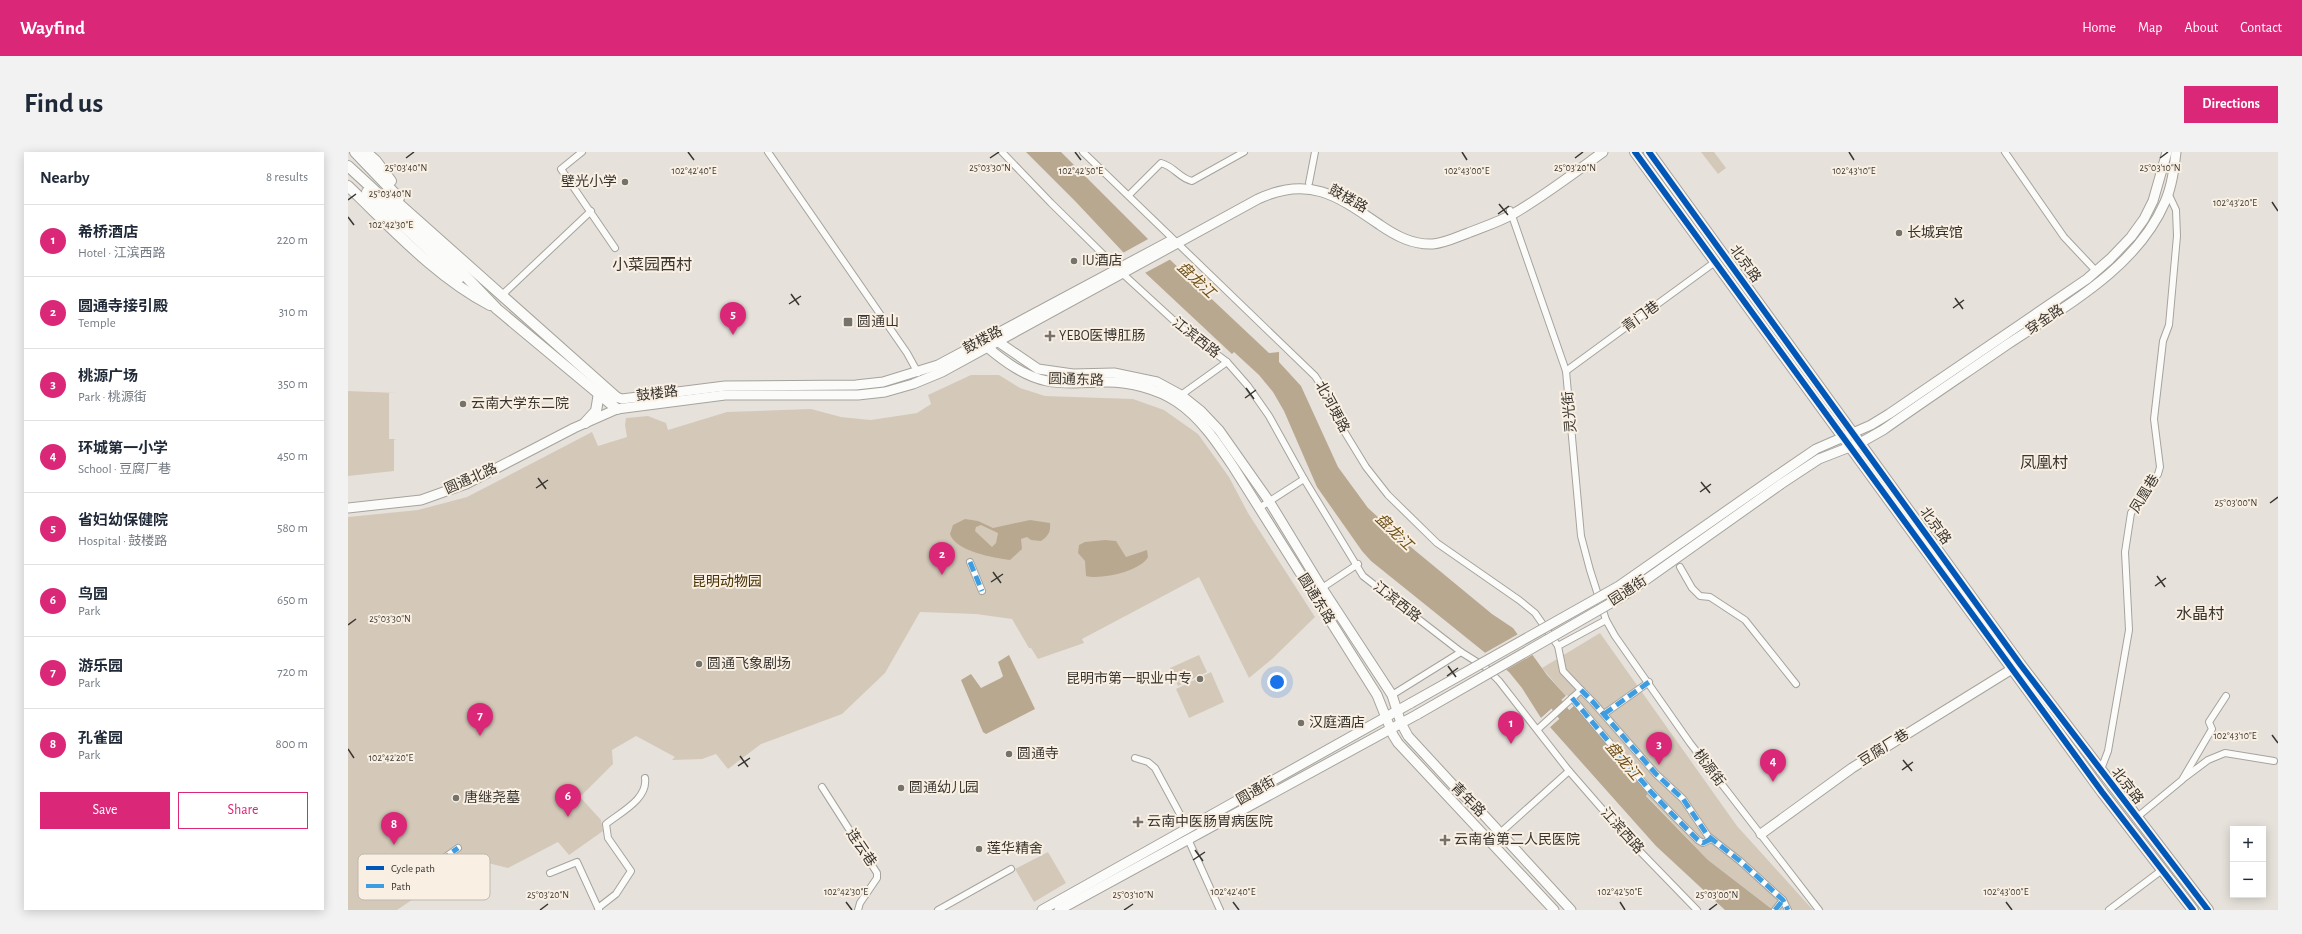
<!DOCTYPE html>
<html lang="en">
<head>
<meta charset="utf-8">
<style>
  body { margin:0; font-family:"Alegreya Sans","Noto Sans SC",sans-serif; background:#f2f2f3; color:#1f2937 }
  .controls { position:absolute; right:12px; bottom:12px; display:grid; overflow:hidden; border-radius:0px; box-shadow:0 2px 10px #0003 }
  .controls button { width:36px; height:36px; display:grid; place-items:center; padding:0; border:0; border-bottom:1px solid #e0e1e3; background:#fff; color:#1f2937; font:20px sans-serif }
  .you { position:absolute; left:929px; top:530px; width:14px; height:14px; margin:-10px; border:3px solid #fff; border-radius:50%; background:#1a73e8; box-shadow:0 0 0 6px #1a73e833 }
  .badge { display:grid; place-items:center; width:26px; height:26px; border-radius:50%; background:#db2777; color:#fff; font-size:13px; font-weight:700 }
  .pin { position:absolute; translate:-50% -33px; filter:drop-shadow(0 1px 2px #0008) }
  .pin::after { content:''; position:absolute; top:21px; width:14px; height:12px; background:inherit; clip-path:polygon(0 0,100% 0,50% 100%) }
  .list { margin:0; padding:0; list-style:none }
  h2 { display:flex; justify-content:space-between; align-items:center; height:52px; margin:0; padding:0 16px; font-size:17px }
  h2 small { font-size:13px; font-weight:400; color:#747a83 }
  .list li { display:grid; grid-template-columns:26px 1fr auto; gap:12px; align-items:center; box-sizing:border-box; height:72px; padding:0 16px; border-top:1px solid #e0e1e3 }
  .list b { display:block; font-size:15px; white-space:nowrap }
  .list p { margin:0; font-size:13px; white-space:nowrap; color:#747a83 }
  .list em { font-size:13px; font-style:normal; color:#747a83 }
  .actions { display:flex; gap:8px; padding:12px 16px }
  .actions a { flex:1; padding:9px 0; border:1px solid #db2777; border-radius:0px; text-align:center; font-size:14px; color:#db2777 }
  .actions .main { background:#db2777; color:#fff }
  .map { position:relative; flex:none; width:1930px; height:758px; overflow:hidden; border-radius:0px }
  header { display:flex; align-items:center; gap:24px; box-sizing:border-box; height:56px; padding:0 20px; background:#db2777; color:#fff }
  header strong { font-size:19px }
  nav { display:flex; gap:22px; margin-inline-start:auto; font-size:14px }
  .intro { display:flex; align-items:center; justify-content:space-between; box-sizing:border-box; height:96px; padding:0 24px }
  h1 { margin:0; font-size:28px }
  .button { padding:10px 18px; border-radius:0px; background:#db2777; color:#fff; font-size:14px; font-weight:700 }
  main { display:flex; gap:24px; padding:0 24px }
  aside { flex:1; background:#fff; border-radius:0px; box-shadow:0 2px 10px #0003 }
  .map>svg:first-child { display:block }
</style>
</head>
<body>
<header>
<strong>Wayfind</strong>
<nav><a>Home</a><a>Map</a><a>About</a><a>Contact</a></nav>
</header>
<div class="intro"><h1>Find us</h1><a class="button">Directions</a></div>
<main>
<aside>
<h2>Nearby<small>8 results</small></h2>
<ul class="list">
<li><span class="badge">1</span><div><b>希桥酒店</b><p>Hotel · 江滨西路</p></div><em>220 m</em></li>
<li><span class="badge">2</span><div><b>圆通寺接引殿</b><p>Temple</p></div><em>310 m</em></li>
<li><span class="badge">3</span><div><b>桃源广场</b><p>Park · 桃源街</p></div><em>350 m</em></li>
<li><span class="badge">4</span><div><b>环城第一小学</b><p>School · 豆腐厂巷</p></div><em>450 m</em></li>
<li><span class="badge">5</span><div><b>省妇幼保健院</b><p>Hospital · 鼓楼路</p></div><em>580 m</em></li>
<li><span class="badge">6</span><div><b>鸟园</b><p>Park</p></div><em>650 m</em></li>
<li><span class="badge">7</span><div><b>游乐园</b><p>Park</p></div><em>720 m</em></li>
<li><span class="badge">8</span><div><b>孔雀园</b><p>Park</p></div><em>800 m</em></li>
</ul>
<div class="actions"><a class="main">Save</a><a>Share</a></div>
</aside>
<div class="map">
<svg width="1930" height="758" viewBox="0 0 1930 758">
  <rect width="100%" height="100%" fill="#e6e2db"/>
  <g fill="#d4c9b9">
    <polygon points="1353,0 1366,0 1378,16 1370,22"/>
    <polygon points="623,223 651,223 672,236 697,244 785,247 816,258 850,282 881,325 900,361 967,465 924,507 901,526 851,425 734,487 736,491 690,507 683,496 681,496 664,467 628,462 572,460 537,521 494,562 413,592 380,617 368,602 354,607 324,608 327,605 288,584 264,598 265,612 232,645 253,668 255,679 221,703 210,690 160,716 124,707 49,758 0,758 0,365 70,358 119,345 244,280 250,294 279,285 277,273 278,266 300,264 318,271 320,278 379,260 463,257 493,265 523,268 569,261 583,252 580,243"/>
    <polygon points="0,239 49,241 41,241 41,287 48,287 46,288 46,319 0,324"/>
    <polygon points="1252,481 1389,674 1465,758 1425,758 1360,708 1298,643 1300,641 1226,553 1227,552 1219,543 1218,544 1194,516"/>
    <polygon points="851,503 859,520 830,534 822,516"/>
    <polygon points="863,520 876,550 841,566 828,537"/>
    <polygon points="700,700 718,731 686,750 667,717"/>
  </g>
  <g fill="#b8a88f" fill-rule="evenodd">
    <polygon points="678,0 713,0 800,87 921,201 931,200 931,210 953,234 990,315 1020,356 1064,396 1144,462 1165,476 1199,523 1218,544 1193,566 1174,536 1161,520 1023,409 1014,399 969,335 936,259 925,240 911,223 886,200 884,202 775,100 727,49"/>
    <path d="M617 367 630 369 645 376 682 368 702 371C703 380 700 384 693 389L683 388 679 385 673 387 674 397 662 408C646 406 607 399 602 382L605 373ZM633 373 650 381 648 391 644 395 627 379 628 375Z"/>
    <path d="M757 388 768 389 778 405 799 398 800 405C793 419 753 428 738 424L737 409 730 401 731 393 737 390Z"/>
    <polygon points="661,503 687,557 638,582 635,580 613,528 623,522 633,536 653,526 655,524 650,510"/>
    <polygon points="1226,553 1300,641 1298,644 1360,708 1425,758 1377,758 1308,694 1202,575"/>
  </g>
  <g fill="#e6e2db">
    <polygon points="802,86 823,107 795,122 773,102"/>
    <polygon points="1172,481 1186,502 1156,519 1135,502"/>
    <polygon points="1219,543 1219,546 1193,568 1192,567"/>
    <polygon points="1225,552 1228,552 1201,576 1201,573"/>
  </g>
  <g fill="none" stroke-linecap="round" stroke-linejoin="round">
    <polyline stroke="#b8a88f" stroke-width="13" points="1198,538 1227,577"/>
    <defs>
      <g id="street">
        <polyline points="234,0 213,17 267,96"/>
        <polyline points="420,0 559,201 570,221"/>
        <polyline points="654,0 703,51 769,116"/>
        <polyline points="735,0 967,224 980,244 988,266 1018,315 1040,343 1089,391 1171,448 1187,461 1210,494"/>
        <polyline points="1657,0 1716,85 1748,119"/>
        <polyline points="961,31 967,0"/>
        <path d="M781 43 813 11C827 15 831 26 844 29L896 0"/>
        <polyline points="1162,58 1218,219 1233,384 1242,418 1258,468 1267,484 1342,591 1471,758"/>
        <polyline points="775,122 835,177 879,210 900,234 921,264 956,327 1015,424 1113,500 1137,515 1151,529 1221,619 1282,689 1349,758"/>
        <polyline points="153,144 243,59"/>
        <polyline points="1218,219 1367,110"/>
        <polyline points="833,243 879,210"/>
        <polyline points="911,356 956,327"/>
        <polyline points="622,410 634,439"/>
        <polyline points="1332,415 1344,436 1352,444 1362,445 1397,468 1448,532"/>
        <polyline points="974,436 1010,412"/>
        <polyline points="1233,538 1245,550 1308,622 1335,647 1360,684 1392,709 1435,748 1440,758"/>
        <polyline points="1044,543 1113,500"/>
        <polyline points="1224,546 1304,641 1327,665 1350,688 1355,691 1363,687"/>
        <polyline points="1256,562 1301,530"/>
        <polyline points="1190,577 1233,538 1215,519 1210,494 1258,468"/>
        <polyline points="787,606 800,610 807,616 840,677"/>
        <polyline points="1752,620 1760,599 1781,478 1777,400 1783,361 1810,322 1812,315 1806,267 1815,189 1821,173 1829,84 1828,58 1820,41"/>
        <polyline points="1836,626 1860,608 1877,601 1926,609"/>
        <polyline points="474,635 529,721 529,726 512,751 510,758"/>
        <polyline points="1788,666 1834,628 1864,577 1861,570 1878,544"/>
        <polyline points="1152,681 1221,619"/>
        <polyline points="840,687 872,758"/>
        <polyline points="202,721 229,710 251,758"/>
        <polyline points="56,735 110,696"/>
        <path d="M250 756 268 742 283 719 260 686 258 672C273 660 300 647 297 626"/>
        <polyline points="590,758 663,717"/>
        <polyline points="1427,758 1435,748"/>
        <polyline points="1761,758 1814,718"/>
      </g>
      <g id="secondary">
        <polyline points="645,189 649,189 690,217 725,222 766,221 809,230 833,243 853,259 871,278 921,349 974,436 1044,543 1053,571 1060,584 1107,635 1133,660 1223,758"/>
        <path d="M638 191 639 195C657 210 676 224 699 229 718 233 740 230 759 230 782 230 810 237 829 250 853 266 870 292 886 316L1029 543 1045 583 1050 591 1206 758"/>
        <polyline points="268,245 274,247 377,234 508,233 535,230 590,213 822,89"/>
        <polyline points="1427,325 1468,297 1523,273 1541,262 1739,127 1762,107 1783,85 1796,67 1805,49 1819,0"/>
        <path d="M1433 332 1471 307 1512 291 1535 278C1576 249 1618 221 1660 192 1717 154 1788 117 1817 50 1824 34 1826 17 1828 0"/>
        <path d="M0 356 73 348 118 332 226 276 269 257 377 243H510L537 240 565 232 594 220 910 47C961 23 990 44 1032 73 1048 84 1065 93 1085 92 1097 91 1109 85 1120 81 1135 75 1151 70 1165 62 1196 44 1226 21 1255 0"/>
        <polyline points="1413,682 1504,616 1664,517"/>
        <polyline points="694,758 1063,551"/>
        <polyline points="711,758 1070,562"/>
      </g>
      <g id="primary">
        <polyline points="7,0 51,46"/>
        <polyline points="18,0 28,9 43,29"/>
        <polyline points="1287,0 1754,640 1845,758"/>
        <polyline points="1301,0 1672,512 1860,758"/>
        <polyline points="0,14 102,108 149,157 269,257"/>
        <path d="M0 34C44 76 88 125 142 153"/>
        <polyline points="19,40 111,126"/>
        <polyline points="41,43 268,245"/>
        <polyline points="237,271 248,259 251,241"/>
      </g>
    </defs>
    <use href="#street" stroke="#a6a39d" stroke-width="8"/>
    <use href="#secondary" stroke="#a6a39d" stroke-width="11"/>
    <use href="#primary" stroke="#a6a39d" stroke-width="12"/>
    <use href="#street" stroke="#fbfbfa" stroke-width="6"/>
    <use href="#secondary" stroke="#fbfbfa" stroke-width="9"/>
    <use href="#primary" stroke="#fbfbfa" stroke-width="10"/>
    <defs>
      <g id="secondary-bridge">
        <polyline points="1063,551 1271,434 1427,325"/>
        <polyline points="1070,562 1275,444 1433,332"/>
      </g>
    </defs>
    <use href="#secondary-bridge" stroke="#a6a39d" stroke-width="11" stroke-linecap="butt"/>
    <use href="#secondary-bridge" stroke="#fbfbfa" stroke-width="9"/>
    <g stroke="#3e9de1" stroke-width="5" stroke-dasharray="10 5" stroke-linecap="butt">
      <polyline points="622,410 634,439"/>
      <polyline points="1233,538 1245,550 1308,622 1335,647 1360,684 1392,709 1435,748 1440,758"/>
      <polyline points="1224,546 1304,641 1327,665 1350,688 1355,691 1363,687"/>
      <polyline points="1256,562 1301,530"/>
      <polyline points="56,735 110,696"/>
      <polyline points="1427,758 1435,748"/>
    </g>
    <defs>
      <g id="cycleway">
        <polyline points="1287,0 1754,640 1845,758"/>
        <polyline points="1301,0 1672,512 1860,758"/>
      </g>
    </defs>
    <use href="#cycleway" stroke="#f9f0e3" stroke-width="8"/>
    <use href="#cycleway" stroke="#0057b8" stroke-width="6"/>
  </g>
  <path fill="none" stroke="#383530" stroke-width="1.5" d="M340 0 346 8M727 0 733 8M1114 0 1119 8M1501 0 1506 8M58 6 66 0M642 6 651 0M1227 6 1235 0M1812 6 1820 0M0 48 8 42M1924 50 1930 59M1151 52 1160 63M1150 62 1161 54M0 65 6 73M443 142 451 153M1607 146 1615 157M441 152 453 144M1605 156 1616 148M898 236 906 247M897 246 908 238M190 326 198 337M1353 330 1362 341M188 336 200 328M1352 340 1363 332M1922 351 1930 345M645 420 653 431M1809 424 1817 435M643 430 655 422M1807 434 1818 426M0 473 8 467M1100 514 1108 525M1099 524 1110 516M1924 583 1930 591M0 597 6 606M392 604 400 615M1555 608 1564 619M390 614 402 606M1554 618 1565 610M847 698 855 709M845 708 857 700M498 750 504 758M885 750 891 758M1272 750 1277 758M1658 750 1664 758M192 758 200 752M776 758 785 752M1361 758 1369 752"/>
  <g fill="#75726c" stroke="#f9f0e3" stroke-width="1.5">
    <circle cx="277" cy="30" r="4"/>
    <circle cx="1551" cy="81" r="4"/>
    <circle cx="726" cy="109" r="4"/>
    <rect x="495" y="165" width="10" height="10" rx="2"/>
    <path d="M700 178h4v4h4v4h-4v4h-4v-4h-4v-4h4z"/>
    <circle cx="115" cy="252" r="4"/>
    <circle cx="351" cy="512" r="4"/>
    <circle cx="852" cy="527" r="4"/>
    <circle cx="953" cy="571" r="4"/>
    <circle cx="661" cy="602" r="4"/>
    <circle cx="553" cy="636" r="4"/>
    <circle cx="108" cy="646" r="4"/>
    <path d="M788 664h4v4h4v4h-4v4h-4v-4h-4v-4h4z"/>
    <path d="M1095 682h4v4h4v4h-4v4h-4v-4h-4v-4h4z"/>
    <circle cx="631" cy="697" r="4"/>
  </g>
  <g text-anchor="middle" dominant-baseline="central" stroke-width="4" stroke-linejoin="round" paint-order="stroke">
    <g font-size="14" fill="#383530" stroke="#f9f0e3" text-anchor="start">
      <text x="269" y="30" text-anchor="end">壁光小学</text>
      <text x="1559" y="81">长城宾馆</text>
      <text x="734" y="109">IU酒店</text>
      <text x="509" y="170">圆通山</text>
      <text x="711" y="184">YEBO医博肛肠</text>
      <text x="123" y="252">云南大学东二院</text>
      <text x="359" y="512">圆通飞象剧场</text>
      <text x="844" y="527" text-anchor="end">昆明市第一职业中专</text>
      <text x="961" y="571">汉庭酒店</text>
      <text x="669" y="602">圆通寺</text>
      <text x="561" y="636">圆通幼儿园</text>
      <text x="116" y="646">唐继尧墓</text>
      <text x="799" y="670">云南中医肠胃病医院</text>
      <text x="1106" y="688">云南省第二人民医院</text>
      <text x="639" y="697">莲华精舍</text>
    </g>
    <g font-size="14" fill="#383530" stroke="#f9f0e3">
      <text transform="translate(1000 47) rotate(29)">鼓楼路</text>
      <text transform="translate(1397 112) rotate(54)">北京路</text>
      <text transform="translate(1293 165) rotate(-36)">青门巷</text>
      <text transform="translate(1697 168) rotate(-34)">穿金路</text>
      <text transform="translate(848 186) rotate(38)">江滨西路</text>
      <text transform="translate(635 188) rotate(-28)">鼓楼路</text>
      <text transform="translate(728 228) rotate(2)">圆通东路</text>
      <text transform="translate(309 242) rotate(-7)">鼓楼路</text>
      <text transform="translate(984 255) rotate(62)">北河埂路</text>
      <text transform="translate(1222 260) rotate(-95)">灵光街</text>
      <text transform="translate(123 327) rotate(-24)">圆通北路</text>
      <text transform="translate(1797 342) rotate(-59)">凤凰巷</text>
      <text transform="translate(1587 374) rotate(54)">北京路</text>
      <text transform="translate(1280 439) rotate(-33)">园通街</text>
      <text transform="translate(968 447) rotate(58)">圆通东路</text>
      <text transform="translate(1049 450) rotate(38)">江滨西路</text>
      <text transform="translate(1536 596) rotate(-32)">豆腐厂巷</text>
      <text transform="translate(1361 616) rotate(53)">桃源街</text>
      <text transform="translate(1779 634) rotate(52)">北京路</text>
      <text transform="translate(908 639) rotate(-30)">圆通街</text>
      <text transform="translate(1120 648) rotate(45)">青年路</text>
      <text transform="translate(1274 679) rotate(48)">江滨西路</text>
      <text transform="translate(513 696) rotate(56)">连云巷</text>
    </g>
    <g font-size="14" fill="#483104" stroke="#f9f0e3">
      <text x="379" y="430">昆明动物园</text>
    </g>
    <g font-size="15" font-style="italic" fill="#6e4f17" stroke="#f9f0e3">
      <text transform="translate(848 128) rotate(43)">盘龙江</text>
      <text transform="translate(1046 380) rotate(44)">盘龙江</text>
      <text transform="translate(1275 609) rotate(50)">盘龙江</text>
    </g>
    <g font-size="16" fill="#383530" stroke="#f9f0e3">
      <text x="304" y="113">小菜园西村</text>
      <text x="1696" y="311">凤凰村</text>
      <text x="1852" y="462">水晶村</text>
    </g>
  </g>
  <rect x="10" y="702" width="132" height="46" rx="6" fill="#f9f0e3" stroke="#bfb8ad" stroke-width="1"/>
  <rect x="18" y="714" width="18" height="4" fill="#0057b8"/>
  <rect x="18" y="732" width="18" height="4" fill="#3e9de1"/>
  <g font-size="11" fill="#383530">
    <text x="43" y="720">Cycle path</text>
    <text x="43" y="738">Path</text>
  </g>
  <g font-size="10" text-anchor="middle" fill="#383530" stroke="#f9f0e3" stroke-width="4" stroke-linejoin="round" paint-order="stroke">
    <text x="58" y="19">25°03'40"N</text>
    <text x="642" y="19">25°03'30"N</text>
    <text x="1227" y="19">25°03'20"N</text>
    <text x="1812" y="19">25°03'10"N</text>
    <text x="346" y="22">102°42'40"E</text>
    <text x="733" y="22">102°42'50"E</text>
    <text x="1119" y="22">102°43'00"E</text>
    <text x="1506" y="22">102°43'10"E</text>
    <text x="42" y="45">25°03'40"N</text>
    <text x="1887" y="54">102°43'20"E</text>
    <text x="43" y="76">102°42'30"E</text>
    <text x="1888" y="354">25°03'00"N</text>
    <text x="42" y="470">25°03'30"N</text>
    <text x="1887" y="587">102°43'10"E</text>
    <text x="43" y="609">102°42'20"E</text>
    <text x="498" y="743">102°42'30"E</text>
    <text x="885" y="743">102°42'40"E</text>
    <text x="1272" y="743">102°42'50"E</text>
    <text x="1658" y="743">102°43'00"E</text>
    <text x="200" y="746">25°03'20"N</text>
    <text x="785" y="746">25°03'10"N</text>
    <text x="1369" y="746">25°03'00"N</text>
  </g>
</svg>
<div class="controls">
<button>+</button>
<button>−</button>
</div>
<div class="you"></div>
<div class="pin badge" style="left:1163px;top:592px">1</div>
<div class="pin badge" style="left:594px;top:423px">2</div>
<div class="pin badge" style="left:1311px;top:613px">3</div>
<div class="pin badge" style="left:1425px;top:630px">4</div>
<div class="pin badge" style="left:385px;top:183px">5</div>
<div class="pin badge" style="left:220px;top:665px">6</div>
<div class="pin badge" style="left:132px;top:584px">7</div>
<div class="pin badge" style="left:46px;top:693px">8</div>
</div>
</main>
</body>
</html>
